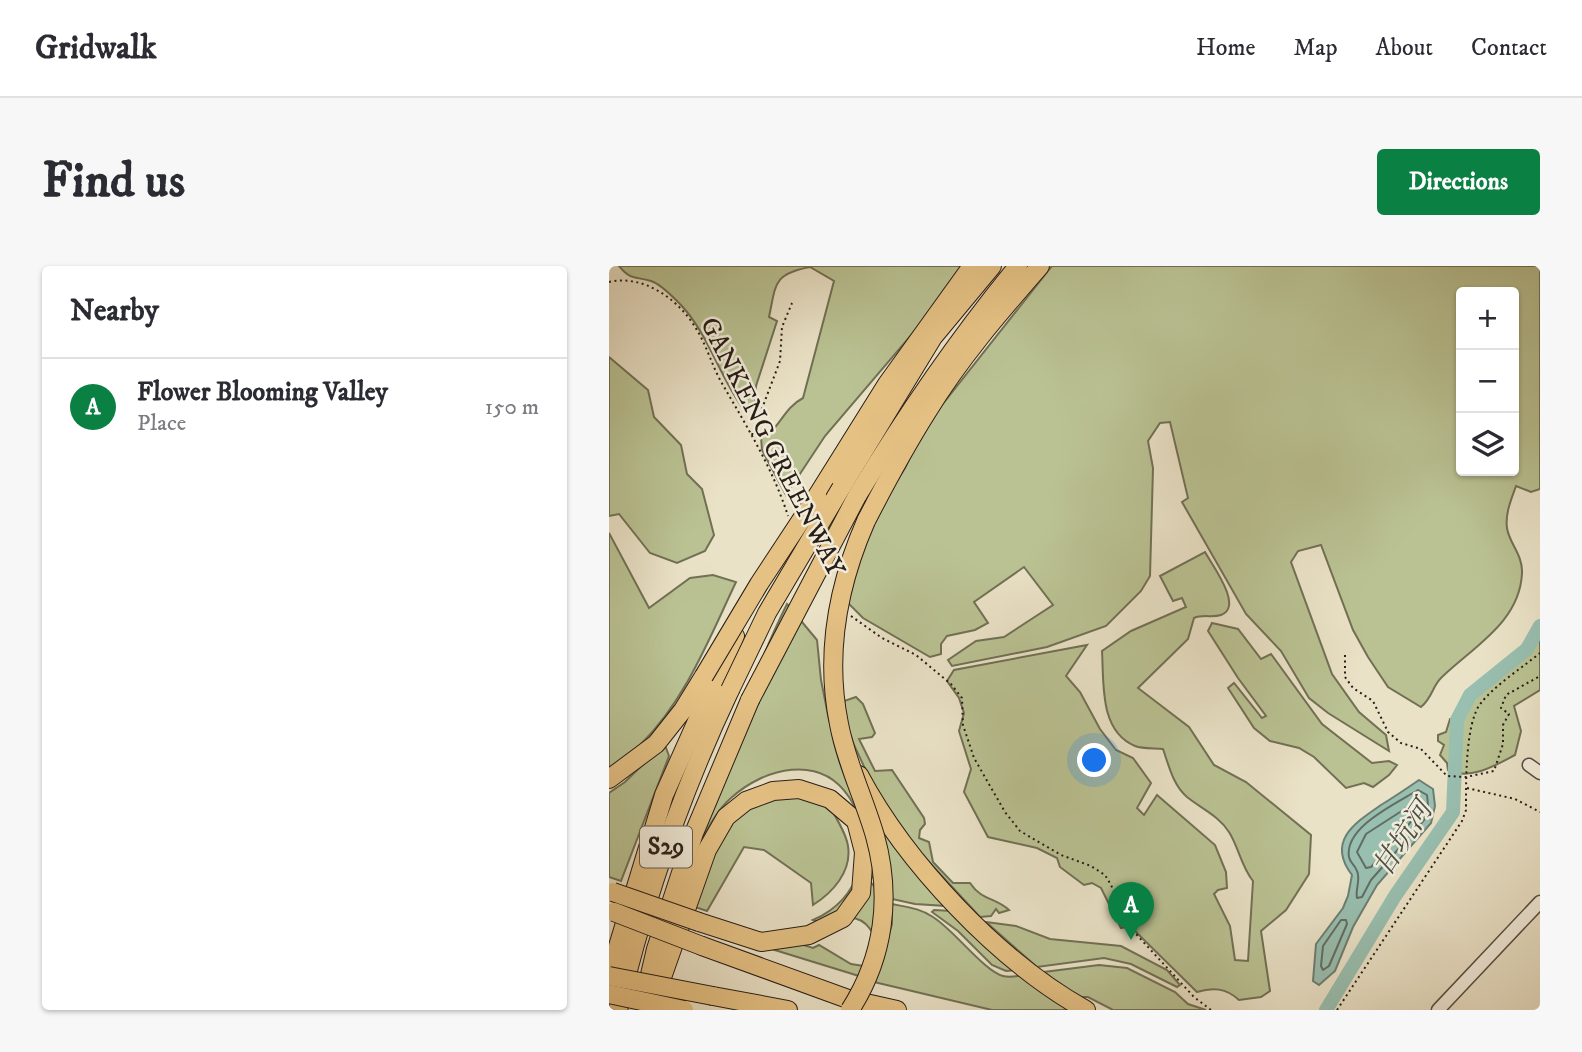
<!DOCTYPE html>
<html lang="en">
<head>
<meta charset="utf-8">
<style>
  body { margin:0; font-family:"IM FELL DW Pica","Noto Serif SC",serif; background:#f7f7f7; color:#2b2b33 }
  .controls { position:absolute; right:21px; top:21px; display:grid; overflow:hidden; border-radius:7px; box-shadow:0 2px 5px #0004 }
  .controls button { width:63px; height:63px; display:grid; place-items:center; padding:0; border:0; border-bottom:2px solid #e1e1e2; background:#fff; color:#2b2b33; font:35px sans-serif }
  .you { position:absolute; left:486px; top:495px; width:24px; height:24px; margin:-18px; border:5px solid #fff; border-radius:50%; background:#1a73e8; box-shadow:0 0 0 10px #1a73e833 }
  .badge { display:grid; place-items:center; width:46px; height:46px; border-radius:50%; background:#0b8043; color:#fff; font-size:23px; font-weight:700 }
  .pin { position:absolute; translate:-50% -58px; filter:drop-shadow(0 2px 4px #0008) }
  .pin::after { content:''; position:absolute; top:37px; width:24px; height:21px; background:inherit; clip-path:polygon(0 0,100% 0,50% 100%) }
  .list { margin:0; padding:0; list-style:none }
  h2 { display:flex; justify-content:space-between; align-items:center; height:91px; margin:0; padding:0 28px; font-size:30px }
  h2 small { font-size:23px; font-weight:400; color:#7c7c81 }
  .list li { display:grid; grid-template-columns:46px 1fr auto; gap:21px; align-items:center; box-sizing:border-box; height:98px; padding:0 28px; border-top:2px solid #e1e1e2 }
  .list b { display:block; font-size:26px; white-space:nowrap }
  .list p { margin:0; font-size:23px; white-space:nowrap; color:#7c7c81 }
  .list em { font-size:23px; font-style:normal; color:#7c7c81 }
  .icon { flex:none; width:38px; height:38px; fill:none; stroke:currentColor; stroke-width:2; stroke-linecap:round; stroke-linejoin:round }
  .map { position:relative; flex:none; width:931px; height:744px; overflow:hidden; border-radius:7px }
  header { display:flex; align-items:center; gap:42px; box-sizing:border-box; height:98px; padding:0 35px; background:#fff; border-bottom:2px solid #e1e1e2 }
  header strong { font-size:33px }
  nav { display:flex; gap:38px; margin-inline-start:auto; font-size:24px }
  .intro { display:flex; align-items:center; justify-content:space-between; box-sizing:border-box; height:168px; padding:0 42px }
  h1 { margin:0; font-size:49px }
  .button { padding:18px 32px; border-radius:7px; background:#0b8043; color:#fff; font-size:24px; font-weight:700 }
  main { display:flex; gap:42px; padding:0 42px }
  aside { flex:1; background:#fff; border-radius:7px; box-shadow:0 2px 5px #0004 }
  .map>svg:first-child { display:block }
</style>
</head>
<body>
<header>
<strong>Gridwalk</strong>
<nav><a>Home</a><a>Map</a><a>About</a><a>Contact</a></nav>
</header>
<div class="intro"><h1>Find us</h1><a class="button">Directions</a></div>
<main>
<aside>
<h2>Nearby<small></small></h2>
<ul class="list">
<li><span class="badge">A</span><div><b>Flower Blooming Valley</b><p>Place</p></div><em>150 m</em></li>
</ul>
</aside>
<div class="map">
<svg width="931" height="744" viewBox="0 0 931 744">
  <rect width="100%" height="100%" fill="#eae2c7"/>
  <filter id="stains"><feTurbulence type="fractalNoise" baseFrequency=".00286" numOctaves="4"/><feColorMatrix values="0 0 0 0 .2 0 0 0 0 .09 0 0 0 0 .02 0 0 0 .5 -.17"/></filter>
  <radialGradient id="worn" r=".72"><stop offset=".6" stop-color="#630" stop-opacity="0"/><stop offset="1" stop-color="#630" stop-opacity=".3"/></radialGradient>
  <g fill="#bac293" stroke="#717055" stroke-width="2" fill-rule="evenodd">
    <path d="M10 0H361L216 170 177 229 153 184 152 171C170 166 173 143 194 132L225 15 201 1C164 8 167 18 160 51L168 55 147 120 146 139 140 142 133 141C110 109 99 68 72 39 65 32 52 18 42 15 26 10 22 15 10 0Z"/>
    <path d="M443 0H931V223L922 226 907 220C902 234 896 248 898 262 900 277 914 289 913 307 911 356 864 381 833 411 823 420 824 431 812 441L779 421 759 391 744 364 712 279 689 285 682 296 723 408 750 446 777 469 780 485 719 447 700 432 672 385 637 348 573 236 579 232 561 156 551 157 539 175 544 202 541 310 532 325 497 360 438 381 343 400 339 394 367 375 395 371 444 339 415 301 365 336 379 357 366 364 338 370 332 378V388L321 391 254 352 239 337 249 292 267 248 296 202 314 163ZM852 26H905V205H852Z"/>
    <polygon points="0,91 39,124 45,151 72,179 78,208 93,223 105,269 96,285 68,297 41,287 10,248 0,250"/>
    <path d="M0 267 40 342 81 312 104 309 127 316C100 373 76 435 31 479 22 488 10 495 0 502Z"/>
    <path d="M596 286C603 299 635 341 612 349 603 352 594 348 585 352L579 373 529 422 580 461 605 499 637 516 702 569 700 608 677 644 652 665 661 725 652 731 630 734C617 722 604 721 588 726L521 660 512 662 492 622 483 617 475 619 451 601 448 592 428 582 379 571 355 526 362 503 350 465 355 447 350 432 338 415 345 404 478 379 457 410 471 426 491 463 507 484 524 492 542 517 528 542 535 549 548 529 606 579 617 606 618 622 609 624 605 628 621 660 626 694 639 695 644 615C632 600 630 582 620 566 610 550 593 543 578 531 564 519 560 500 554 483 545 482 534 483 526 480 490 465 495 417 493 385L522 365 577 341 573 332 564 335 551 310Z"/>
    <path d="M178 338 208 374 212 414 220 454 258 565 268 616 252 599C253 587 255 573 253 561 251 550 246 540 240 531 211 487 155 502 122 532 108 544 100 561 91 576 117 496 140 414 178 338Z"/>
    <polygon points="603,357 629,363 652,393 662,388 713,458 763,497 780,495 788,499 780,509 764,521 755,517 737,522 705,491 690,482 661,475 645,462 619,422 625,417 653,452 657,450 629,412 599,365"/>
    <path d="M931 360V424L905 440 912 465 906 489C887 499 861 515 839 504L838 497 831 489 835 479 829 475V469L837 466 841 453 848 454 861 429 918 383Z"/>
    <path d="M247 431 254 438 266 467 263 471 250 473 266 505 283 504 315 552 316 558 311 564 310 572 320 576 324 596 344 617H361C373 635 386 631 400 644L390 647 387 643 382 650 371 651 309 584 266 524 245 479 232 440 235 435Z"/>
    <polygon points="51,482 57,482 60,490 12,615 0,611 0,527 16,516"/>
    <path d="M159 525 212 526C220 540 237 565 239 580 243 606 223 627 204 639L202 617 155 584 135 581 98 645 80 639 115 563Z"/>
    <polygon points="271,556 338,640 306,638 283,633"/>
    <path d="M250 604 268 623 265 669C247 636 224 662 204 654 227 644 243 627 250 604Z"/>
    <path d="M283 638C297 641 311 642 324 651 345 664 375 705 394 710 401 712 408 710 415 709L464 744H383L265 716 283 658Z"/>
    <polygon points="325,644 343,645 408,704 397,705 383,699 349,665 323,646"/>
    <polygon points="377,656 407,660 441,673 512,680 558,704 571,719 568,721 522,698 495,692 428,701"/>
    <polygon points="185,676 204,682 210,679 242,698 255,700 250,710 156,681"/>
    <polygon points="490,699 518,702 566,726 579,738 597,744 504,744 479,731 469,731 435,706"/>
  </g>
  <path fill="#99bfb0" stroke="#6c7e73" stroke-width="2" d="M810 514 824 523 826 540 822 557 768 619 744 661 726 705 710 719 704 715 707 678 734 642 739 630 743 609C717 575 746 557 772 539 785 531 797 523 810 514Z"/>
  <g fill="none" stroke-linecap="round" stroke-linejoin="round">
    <g stroke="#606e64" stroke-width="2">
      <path d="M809 524 818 529 819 539 815 554 762 614 753 631 748 632C746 624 752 613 748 605 746 599 741 597 740 591 735 561 788 537 809 524Z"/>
      <polygon points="805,537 810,539 807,550 762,601 757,602 748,586 757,568"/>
      <polygon points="732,654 737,654 738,658 720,700 714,704 712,700 714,680"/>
    </g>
    <polyline stroke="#99bfb0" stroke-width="14" points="717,744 786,630 844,546 848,454 861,429 918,383 931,360"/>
    <defs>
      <g id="minor">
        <polyline points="920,499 931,507"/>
        <polyline points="829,744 931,636"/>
      </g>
      <g id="highway">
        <polyline points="232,222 324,71 383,0"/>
        <polyline points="208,230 278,118 363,0"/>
        <path d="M248 230C297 149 349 73 409 0"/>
        <path d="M257 255C276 218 296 181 318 146 350 93 391 46 431 0"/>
        <path d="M250 509C297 597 389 695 477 744"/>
        <polyline points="0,513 47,478 74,444 95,410"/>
        <polyline points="93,680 239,733 288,744"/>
        <polyline points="0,710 55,529 126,370"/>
        <polyline points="36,730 47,683 85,567 141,434"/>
        <polyline points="104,730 179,744"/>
        <polyline points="45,734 98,584 117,551 137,535 164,525 190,523 221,533 247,555 255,586 252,627 234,652 200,669 152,676 90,656"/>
        <path d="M9 744C35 635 73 525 121 424"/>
      </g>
    </defs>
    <use href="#minor" stroke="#584e43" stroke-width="15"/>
    <use href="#highway" stroke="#281d17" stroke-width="20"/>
    <g stroke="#281d17" stroke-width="2" stroke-dasharray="2 3.5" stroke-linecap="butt">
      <path d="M0 16C34 8 69 33 86 61 98 79 103 101 114 119 138 161 164 203 179 250"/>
      <polyline points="143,169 171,95 173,61 183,37"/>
      <polyline points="242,350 273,372 307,389 342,418 353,432 354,459 365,492 396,546 411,565 452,589 482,600 496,609 502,619 517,654 527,668 585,731 602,744"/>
      <polyline points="736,389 736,411 744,422 764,435 779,466 792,477 812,483 838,510 857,511 885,505 894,478 894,459 900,448 892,442 897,429 931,410"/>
      <polyline points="858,522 906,533 931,546"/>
      <path d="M728 744 853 555 857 544C857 518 856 456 872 437 885 420 914 401 931 387"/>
    </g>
    <use href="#minor" stroke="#f1ecdb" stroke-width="12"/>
    <use href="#highway" stroke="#e5c184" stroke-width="18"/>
    <defs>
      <g id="highway-bridge">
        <polyline points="95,410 150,318 208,230"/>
        <polyline points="121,424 158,347 232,222"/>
        <polyline points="141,434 248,230"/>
        <polyline points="4,626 90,656"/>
        <polyline points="5,646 93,680"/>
        <polyline points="0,710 104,730"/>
        <polyline points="0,728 75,744"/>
        <path d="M241 744C275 691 283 631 266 570 255 532 237 496 230 458 216 389 229 319 257 255"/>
      </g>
    </defs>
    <use href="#highway-bridge" stroke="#281d17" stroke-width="20" stroke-linecap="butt"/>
    <use href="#highway-bridge" stroke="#e5c184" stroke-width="18"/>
  </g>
  <g text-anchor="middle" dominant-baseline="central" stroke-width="5" stroke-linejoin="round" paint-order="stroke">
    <rect fill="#f1ecdb" stroke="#645b52" stroke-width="2" x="31" y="560.5" width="52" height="41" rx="5"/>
    <g font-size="24" font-weight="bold" fill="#281d17">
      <text x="57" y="581">S29</text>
    </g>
    <g font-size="26" fill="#281d17" stroke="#f1ecdb">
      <text transform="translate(163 181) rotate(63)">GANKENG GREENWAY</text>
    </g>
    <g font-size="28" font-style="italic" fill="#4a4e45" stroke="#f1ecdb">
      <text transform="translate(794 573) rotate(-57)">甘坑河</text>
    </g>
  </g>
  <rect width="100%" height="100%" filter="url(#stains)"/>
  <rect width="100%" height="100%" fill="url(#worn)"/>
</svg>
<div class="controls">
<button>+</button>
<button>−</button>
<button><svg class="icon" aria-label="layers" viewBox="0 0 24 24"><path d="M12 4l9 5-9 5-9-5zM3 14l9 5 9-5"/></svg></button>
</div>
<div class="you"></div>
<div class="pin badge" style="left:522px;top:674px">A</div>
</div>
</main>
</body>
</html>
